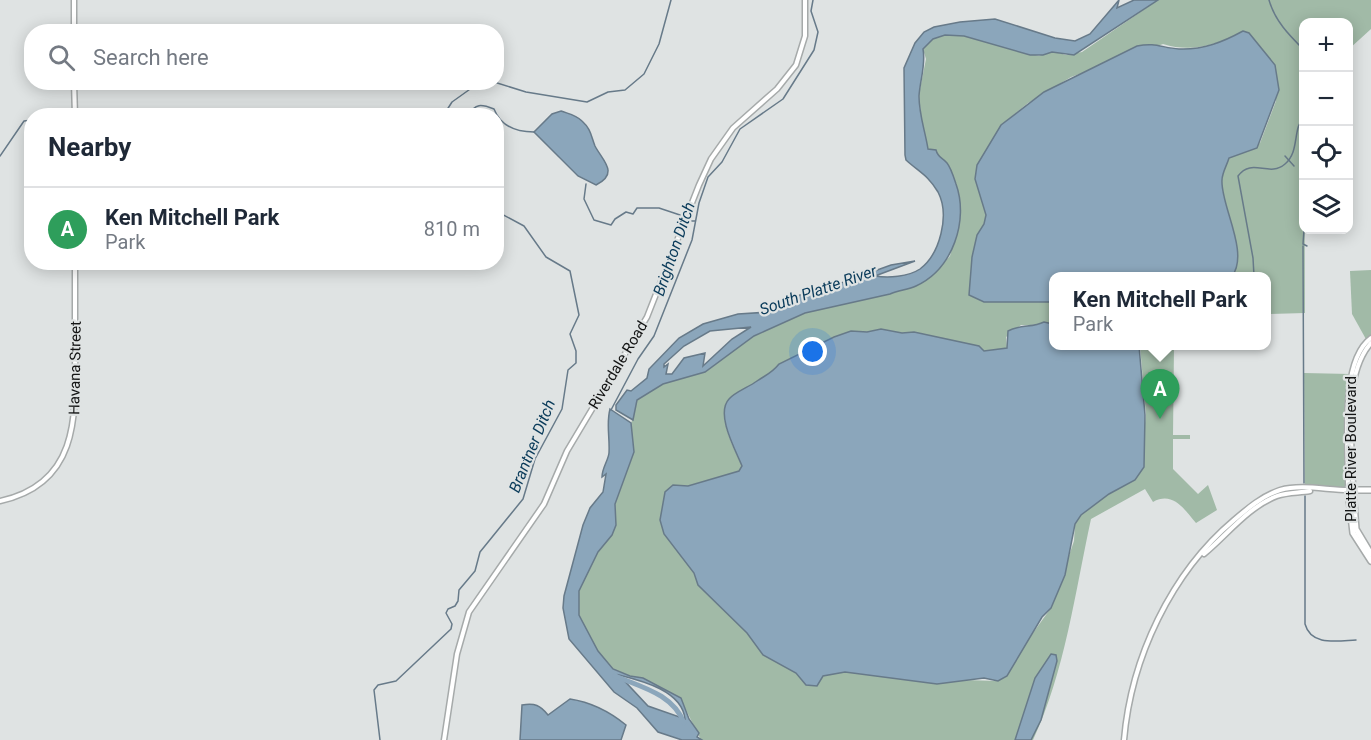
<!DOCTYPE html>
<html lang="en">
<head>
<meta charset="utf-8">
<style>
  body { margin:0; font-family:Roboto,sans-serif; background:#f6f6f7; color:#1f2937 }
  .controls { position:absolute; right:18px; top:18px; display:grid; overflow:hidden; border-radius:12px; box-shadow:0 3px 15px #0003 }
  .controls button { width:54px; height:54px; display:grid; place-items:center; padding:0; border:0; border-bottom:2px solid #e0e1e3; background:#fff; color:#1f2937; font:30px sans-serif }
  .you { position:absolute; left:813px; top:352px; width:21px; height:21px; margin:-15px; border:4px solid #fff; border-radius:50%; background:#1a73e8; box-shadow:0 0 0 9px #1a73e833 }
  .badge { display:grid; place-items:center; width:39px; height:39px; border-radius:50%; background:#7831a4; color:#fff; font-size:20px; font-weight:700 }
  .pin { position:absolute; translate:-50% -50px; filter:drop-shadow(0 2px 3px #0008) }
  .pin::after { content:''; position:absolute; top:32px; width:21px; height:18px; background:inherit; clip-path:polygon(0 0,100% 0,50% 100%) }
  .popup { position:absolute; left:1049px; top:272px; width:222px; height:78px; box-sizing:border-box; display:grid; place-content:center; border-radius:12px; background:#fff; filter:drop-shadow(0 2px 4px #0005); font-size:20px; white-space:nowrap; color:#747a83 }
  .popup b { font-size:22px; color:#1f2937 }
  .popup::after { content:''; position:absolute; left:50%; top:100%; margin-left:-12px; border:12px solid transparent; border-top-color:#fff }
  .list { margin:0; padding:0; list-style:none }
  h2 { display:flex; justify-content:space-between; align-items:center; height:78px; margin:0; padding:0 24px; font-size:26px }
  h2 small { font-size:20px; font-weight:400; color:#747a83 }
  .list li { display:grid; grid-template-columns:39px 1fr auto; gap:18px; align-items:center; box-sizing:border-box; height:84px; padding:0 24px; border-top:2px solid #e0e1e3 }
  .list b { display:block; font-size:22px; white-space:nowrap }
  .list p { margin:0; font-size:20px; white-space:nowrap; color:#747a83 }
  .list em { font-size:20px; font-style:normal; color:#747a83 }
  .icon { flex:none; width:33px; height:33px; fill:none; stroke:currentColor; stroke-width:2; stroke-linecap:round; stroke-linejoin:round }
  .map { position:relative; flex:none; width:1371px; height:740px; overflow:hidden }
  .search { position:absolute; background:#fff; box-shadow:0 3px 15px #0003; left:24px; top:24px; width:480px; height:66px; display:flex; align-items:center; gap:15px; box-sizing:border-box; padding:0 21px; border-radius:24px; color:#747a83; font-size:22px }
  .panel { position:absolute; background:#fff; box-shadow:0 3px 15px #0003; left:24px; top:108px; width:480px; height:162px; border-radius:24px }
  .map>svg:first-child { display:block }
</style>
</head>
<body>
<div class="map">
<svg width="1371" height="740" viewBox="0 0 1371 740">
  <rect width="100%" height="100%" fill="#dfe3e3"/>
  <g fill="#a1baa7">
    <path d="M1158 0H1371V29L1349 49 1348 22H1304L1305 313 1267 314 1266 276H1232C1250 253 1220 204 1222 180 1222 173 1227 165 1229 158L1260 143 1276 101 1268 56 1249 33 1243 31C1218 45 1192 53 1163 44L1071 77 1028 103 1001 125 977 165 975 179 986 215 984 224 1002 302H1053V324C1042 322 1033 326 1021 325L1006 337 1007 348 984 351 914 332 902 333 881 329 867 332 851 331 779 364C772 373 766 375 757 381 749 387 735 392 729 399 715 413 735 451 742 466L739 471 688 486 673 485 660 520 664 534 694 573 698 585 747 633 763 655 797 673 806 685 830 673 845 672 896 678 998 681 1051 608 1074 541 1075 524 1081 515 1109 494 1135 480 1144 467 1142 447 1146 415 1140 346H1174L1173 435H1190V439H1173V469L1198 494 1208 485 1217 510 1196 523C1184 509 1173 491 1153 502L1145 489 1091 519C1075 592 1065 672 1033 740H701L680 698 643 678 630 676 613 669 598 651 579 615V591L584 579 602 545 612 535 616 517 615 504 634 452 630 428 637 400 663 384 705 372 754 336 805 313 908 288 930 277 950 256 961 214 957 187 948 164 928 149 922 128 919 94 926 59 923 49 933 39 945 35 964 36 1039 56 1052 51 1066 55 1082 52Z"/>
    <polygon points="1371,270 1371,338 1367,341 1352,314 1350,271"/>
    <polygon points="1304,373 1350,374 1348,490 1305,488"/>
  </g>
  <g fill="#8ba6bb" stroke="#677a89" stroke-width="1.5" fill-rule="evenodd">
    <path d="M1119 0 1117 8 1134 0H1158L1074 55 1052 52 1043 55H1030L964 36 945 35 933 39 923 49C926 65 920 80 919 96 919 115 925 130 928 149L936 150C938 158 942 157 947 163 951 168 954 178 956 184 969 220 953 269 916 286 908 290 899 290 890 294L805 313 754 336 705 372 663 384 637 400 633 420 616 410V405L627 390 631 391 647 378 649 369 679 338 703 324 738 314 770 312 800 295 819 291 891 265 915 261 875 276C888 278 908 277 920 269 940 254 950 215 938 192 928 175 919 172 906 160L905 155 904 68 915 43 924 32 934 27 960 22 995 19 1055 38 1075 41 1090 34ZM751 327 732 339 703 366 705 353 684 358 672 374H666L668 364 664 367V364L684 346 710 331Z"/>
    <path d="M1243 31 1249 33 1275 65 1279 90 1257 148 1229 158C1227 165 1222 173 1222 180 1220 204 1250 253 1232 276H1054L1053 302H984L969 295 972 257 977 235 984 224 986 215 975 179 977 165 1001 125 1044 92 1137 46C1156 42 1162 48 1179 49 1203 50 1223 42 1243 31Z"/>
    <path d="M561 111C569 114 576 115 582 121 591 129 591 136 595 146 602 160 620 173 596 185L578 176 534 132 552 114Z"/>
    <path d="M1044 322 1053 324 1054 346H1139L1145 415 1144 467 1135 480 1109 494 1081 515 1075 524 1065 575 1051 608 1042 617 1007 676 998 681 984 678 937 684 845 672 823 676 817 686 806 685 796 673 763 655 747 633 698 585 694 573 664 534 660 520 665 492 673 485 688 486 739 471 742 466C736 451 715 414 729 399 735 392 749 387 757 381 766 375 772 373 779 364L834 337 851 331 867 332 881 329 902 333 914 332 979 346 984 351 1007 348 1008 331C1021 324 1032 328 1044 322Z"/>
    <path d="M610 409 631 423 634 452 615 504 616 525 612 535 598 552 579 591V615L598 651 613 669 630 676 643 678 681 698 689 719 699 733 697 737 702 740H682L658 732 637 708 614 692 569 639 563 608 564 596 583 525 590 508 603 492 606 474 602 477C602 468 608 461 609 453 610 437 606 424 610 409ZM619 675C643 681 682 691 685 719L648 706Z"/>
    <polygon points="1051,654 1056,655 1057,661 1041,720 1031,740 1015,740 1035,678"/>
    <path d="M570 699C590 702 610 712 626 725L621 740H520L522 705C535 703 540 705 548 715Z"/>
  </g>
  <g fill="none" stroke-linecap="round" stroke-linejoin="round">
    <g stroke="#677a89" stroke-width="1.5">
      <path d="M1269 0C1275 21 1289 35 1304 50"/>
      <polyline points="494,82 526,92 587,102 608,92 625,90 644,74 659,44 671,0"/>
      <polyline points="443,116 452,102 480,82"/>
      <path d="M467 116C476 103 481 104 494 109 501 127 516 132 534 132"/>
      <polyline points="0,156 24,121 32,120"/>
      <polyline points="1285,156 1294,166"/>
      <polyline points="1304,179 1304,213"/>
      <polyline points="586,184 584,199 594,220 611,225 615,219 626,212 633,214 637,208 659,208 683,216"/>
      <polyline points="1304,219 1304,220"/>
      <polyline points="689,221 695,221"/>
      <polyline points="1304,230 1303,244 1307,246"/>
      <polyline points="1303,246 1304,483"/>
      <path d="M1254 276 1253 258 1238 176C1252 157 1269 178 1285 164 1300 151 1292 130 1304 116"/>
      <polyline points="611,410 638,359 654,336 692,240 699,203 708,177 722,162 740,129 783,99 814,50 818,32 811,11 813,0"/>
      <path d="M1305 496V624C1311 646 1336 641 1356 640"/>
      <polyline points="380,740 374,690 378,685 396,681 451,629 452,624 446,613 448,609 455,606 458,601 459,590 475,571 480,552 523,499 535,459 562,409 568,370 576,363 576,351 570,334 579,315 570,271 546,257 524,226 496,211"/>
    </g>
    <path stroke="#8ba6bb" stroke-width="5" d="M615 676C641 687 673 694 684 723"/>
    <defs>
      <g id="minor">
        <polyline points="74,0 74,32"/>
        <polyline points="74,82 75,116"/>
        <path d="M1353 490C1353 446 1341 377 1371 343"/>
        <path d="M0 501C78 484 76 418 75 354 75 324 75 293 75 262"/>
        <path d="M1204 554C1227 535 1248 507 1277 496 1288 492 1299 493 1310 491"/>
        <polyline points="444,740 457,654 469,612 544,504 567,451 647,317 699,185 711,159 733,128 777,89 796,65 805,36 805,0"/>
        <path d="M1124 740C1131 658 1171 573 1234 520 1248 508 1262 496 1280 490 1301 484 1327 490 1348 490 1349 451 1338 362 1371 338"/>
      </g>
      <g id="major">
        <polyline points="1353,490 1356,529 1371,554"/>
        <polyline points="1371,490 1348,490 1353,533 1371,561"/>
      </g>
    </defs>
    <use href="#minor" stroke="#a6aaaa" stroke-width="7"/>
    <use href="#major" stroke="#a6aaaa" stroke-width="8"/>
    <use href="#minor" stroke="#fff" stroke-width="4"/>
    <use href="#major" stroke="#fff" stroke-width="5"/>
  </g>
  <g text-anchor="middle" dominant-baseline="central" stroke-width="4.5" stroke-linejoin="round" paint-order="stroke">
    <g font-size="15" fill="#131414" stroke="#dfe3e3">
      <text transform="translate(618 365) rotate(-59)">Riverdale Road</text>
      <text transform="translate(75 368) rotate(-89)">Havana Street</text>
      <text transform="translate(1351 449) rotate(-90)">Platte River Boulevard</text>
    </g>
    <g font-size="16" font-style="italic" fill="#0a3b5a" stroke="#dfe3e3">
      <text transform="translate(674 249) rotate(-71)">Brighton Ditch</text>
      <text transform="translate(818 290) rotate(-19)">South Platte River</text>
      <text transform="translate(532 446) rotate(-68)">Brantner Ditch</text>
    </g>
  </g>
</svg>
<div class="controls">
<button>+</button>
<button>−</button>
<button><svg class="icon" aria-label="locate" viewBox="0 0 24 24"><circle cx="12" cy="12" r="6"/><path d="M12 2v4M12 18v4M2 12h4M18 12h4"/></svg></button>
<button><svg class="icon" aria-label="layers" viewBox="0 0 24 24"><path d="M12 4l9 5-9 5-9-5zM3 14l9 5 9-5"/></svg></button>
</div>
<div class="you"></div>
<div class="pin badge" style="left:1160px;top:419px;background:#2e9e5b">A</div>
<div class="popup"><b>Ken Mitchell Park</b>Park</div>
<div class="search"><svg class="icon" aria-label="search" viewBox="0 0 24 24"><circle cx="10" cy="10" r="6"/><path d="M15 15l6 6"/></svg>Search here</div>
<section class="panel">
<h2>Nearby<small></small></h2>
<ul class="list">
<li><span class="badge" style="background:#2e9e5b">A</span><div><b>Ken Mitchell Park</b><p>Park</p></div><em>810 m</em></li>
</ul>
</section>
</div>
</body>
</html>
